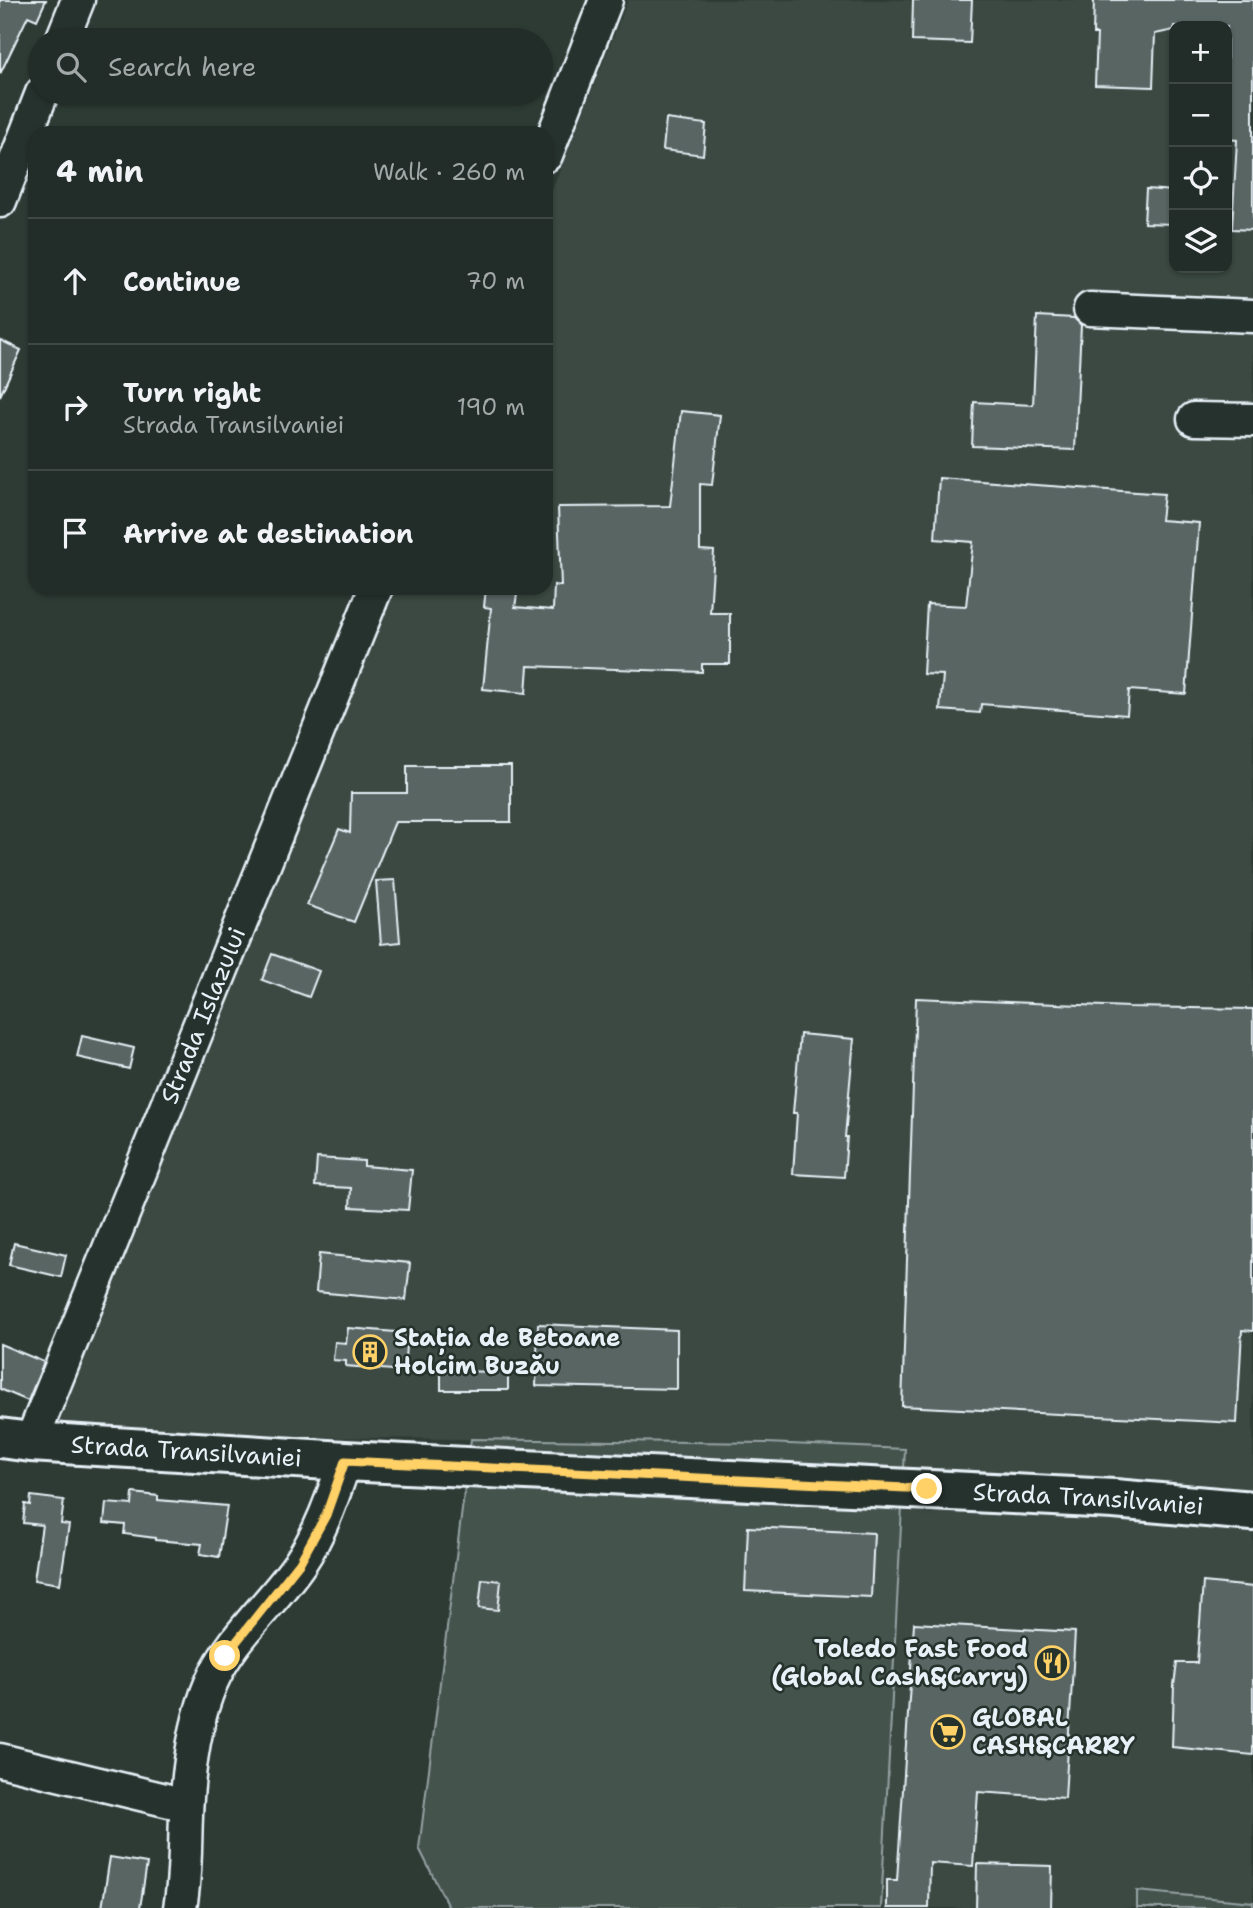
<!DOCTYPE html>
<html lang="en">
<head>
<meta charset="utf-8">
<style>
  body { margin:0; font-family:"Shantell Sans",sans-serif; background:#2a3430; color:#f1f3f6 }
  .controls { position:absolute; right:21px; top:21px; display:grid; overflow:hidden; border-radius:14px; box-shadow:0 2px 5px #0004 }
  .controls button { width:63px; height:63px; display:grid; place-items:center; padding:0; border:0; border-bottom:2px solid #3f4845; background:#222c28; color:#f1f3f6; font:35px sans-serif }
  .stop { position:absolute; width:21px; height:21px; margin:-16px; border:5px solid #ffd166; border-radius:50%; background:#fff }
  .stop.end { background:#ffd166; border-color:#fff; box-shadow:0 2px 7px #0008 }
  .list { margin:0; padding:0; list-style:none }
  h2 { display:flex; justify-content:space-between; align-items:center; height:91px; margin:0; padding:0 28px; font-size:30px }
  h2 small { font-size:23px; font-weight:400; color:#a2a7a8 }
  .list li { display:grid; grid-template-columns:46px 1fr auto; gap:21px; align-items:center; box-sizing:border-box; height:126px; padding:0 28px; border-top:2px solid #3f4845 }
  .list b { display:block; font-size:26px; white-space:nowrap }
  .list p { margin:0; font-size:23px; white-space:nowrap; color:#a2a7a8 }
  .list em { font-size:23px; font-style:normal; color:#a2a7a8 }
  .icon { flex:none; width:38px; height:38px; fill:none; stroke:currentColor; stroke-width:2; stroke-linecap:round; stroke-linejoin:round }
  .map { position:relative; flex:none; width:1253px; height:1908px; overflow:hidden }
  .search { position:absolute; background:#222c28; box-shadow:0 2px 5px #0004; left:28px; top:28px; width:525px; height:77px; display:flex; align-items:center; gap:18px; box-sizing:border-box; padding:0 24px; border-radius:38px; color:#a2a7a8; font-size:26px }
  .panel { position:absolute; background:#222c28; box-shadow:0 2px 5px #0004; left:28px; top:126px; width:525px; height:469px; border-radius:21px }
  .map>svg:first-child { display:block }
</style>
</head>
<body>
<div class="map">
<svg width="1253" height="1908" viewBox="0 0 1253 1908">
  <rect width="100%" height="100%" fill="#2e3b35"/>
  <filter id="ink" filterUnits="userSpaceOnUse"><feTurbulence type="fractalNoise" baseFrequency=".0143" numOctaves="2"/><feDisplacementMap in="SourceGraphic" scale="14" xChannelSelector="R" yChannelSelector="G"/><feConvolveMatrix kernelMatrix="1 2 1 2 8 2 1 2 1" color-interpolation-filters="sRGB"/></filter>
  <g filter="url(#ink)">
    <path fill="#3b4843" fill-rule="evenodd" d="M628 0H1253V1902L1138 1891 1137 1908H881L905 1449 766 1443 303 1437 56 1424 392 588H546V205ZM1174 26H1227V268H1174Z"/>
    <g fill="#45524e" stroke="#96a2a3" stroke-width="2">
      <polygon points="471,1439 766,1443 905,1449 881,1908 449,1908 419,1848"/>
      <polygon points="1137,1891 1253,1902 1253,1908 1137,1908"/>
    </g>
    <g fill="#596563" stroke="#e8f1f8" stroke-width="2">
      <polygon points="0,0 46,0 37,20 28,16 0,74"/>
      <polygon points="913,0 972,0 970,43 912,41"/>
      <polygon points="1094,0 1253,0 1253,230 1232,229 1237,140 1227,139 1227,26 1174,26 1174,30 1155,34 1153,87 1095,85 1097,34 1093,34"/>
      <polygon points="666,119 706,124 703,155 663,150"/>
      <polygon points="1146,189 1174,191 1174,224 1144,223"/>
      <polygon points="1037,316 1074,318 1081,325 1075,450 972,446 974,402 1033,405"/>
      <polygon points="0,340 21,350 0,396"/>
      <polygon points="681,411 720,415 712,485 700,484 700,550 714,551 710,613 730,613 730,664 702,664 702,672 528,666 526,693 483,689 491,608 484,607 486,588 518,588 515,607 553,610 554,585 561,586 558,507 670,506"/>
      <polygon points="939,478 1164,494 1161,520 1199,523 1186,694 1129,690 1127,715 981,704 980,713 940,710 943,675 923,674 927,604 966,606 973,542 935,539"/>
      <polygon points="407,766 511,766 511,822 395,822 354,922 307,905 339,829 350,833 351,793 407,793"/>
      <polygon points="395,880 400,942 381,944 376,881"/>
      <polygon points="272,954 319,971 309,997 262,980"/>
      <polygon points="916,998 1129,1007 1253,1009 1253,1331 1242,1330 1237,1423 902,1406"/>
      <polygon points="800,1034 854,1039 845,1137 847,1137 844,1177 793,1174 797,1113 793,1113"/>
      <polygon points="82,1036 134,1048 129,1069 77,1057"/>
      <polygon points="317,1158 364,1161 364,1166 412,1170 408,1210 350,1207 351,1188 315,1186"/>
      <polygon points="14,1243 66,1255 61,1277 9,1265"/>
      <polygon points="319,1254 410,1263 406,1300 316,1292"/>
      <polygon points="538,1324 677,1330 677,1389 536,1386"/>
      <polygon points="348,1328 407,1333 404,1371 346,1366 346,1361 333,1360 335,1342 346,1343"/>
      <polygon points="0,1344 44,1362 28,1401 0,1389"/>
      <polygon points="441,1371 508,1372 508,1390 441,1390"/>
      <polygon points="133,1493 158,1496 158,1500 227,1506 219,1557 200,1554 202,1544 155,1540 155,1538 124,1534 125,1525 104,1523 106,1503 132,1505"/>
      <polygon points="31,1496 64,1500 61,1524 69,1525 60,1584 34,1580 42,1525 23,1523 25,1504 30,1505"/>
      <polygon points="748,1527 874,1533 871,1597 745,1591"/>
      <polygon points="482,1579 501,1581 498,1610 479,1608"/>
      <polygon points="1203,1582 1253,1587 1253,1755 1172,1747 1174,1685 1177,1663 1197,1663"/>
      <polygon points="914,1623 1075,1632 1065,1798 978,1792 973,1866 930,1863 929,1908 887,1908 887,1880 897,1880"/>
      <polygon points="110,1857 147,1863 140,1908 102,1908"/>
      <polygon points="977,1864 1052,1866 1051,1908 976,1908"/>
    </g>
    <g fill="none" stroke-linecap="round" stroke-linejoin="round">
      <defs>
        <g id="minor">
          <polyline points="62,40 78,0"/>
          <polyline points="546,155 606,0"/>
          <polyline points="0,201 42,93"/>
          <polyline points="1090,309 1253,316"/>
          <polyline points="1194,419 1253,420"/>
          <path id="s1" d="M31 1442 376 588"/>
          <polyline points="0,1760 186,1805"/>
          <path d="M180 1908C187 1870 184 1835 187 1797 190 1758 196 1718 211 1683 231 1637 272 1604 300 1563 321 1532 333 1496 345 1461"/>
        </g>
        <g id="major">
          <path id="s2" d="M0 1438 31 1442 345 1461 1114 1499 1253 1511"/>
        </g>
      </defs>
      <use href="#minor" stroke="#e8f1f8" stroke-width="37"/>
      <use href="#major" stroke="#e8f1f8" stroke-width="44"/>
      <use href="#minor" stroke="#26332d" stroke-width="32"/>
      <use href="#major" stroke="#26332d" stroke-width="38"/>
    </g>
  </g>
  <g fill="none" stroke-linecap="round" stroke-linejoin="round" filter="url(#ink)">
    <polyline stroke="#ffd166" stroke-width="9" points="225,1656 300,1562 326,1515 345,1461 927,1489"/>
  </g>
  <defs>
    <symbol id="building-ring" viewBox="-11 -11 22 22"><circle r="9.5" fill="#26332d" stroke="#ffd166" stroke-width="1.5"/><path d="M-4-6H4V6H1V3H-1V6H-4ZM-2.5-4.3h1.7v1.8h-1.7ZM.8-4.3h1.7v1.8H.8ZM-2.5-1h1.7V.8h-1.7ZM.8-1h1.7V.8H.8Z" fill="#ffd166"/></symbol>
    <symbol id="restaurant-ring" viewBox="-11 -11 22 22"><circle r="9.5" fill="#26332d" stroke="#ffd166" stroke-width="1.5"/><path d="M-5-6h1v4h1v-4h1v4h1v-4h1v5L-1.5 .5V6h-2V.5L-5-1ZM5-6V6H3V1.5H1.5Q1.5-4 5-6Z" fill="#ffd166"/></symbol>
    <symbol id="supermarket-ring" viewBox="-11 -11 22 22"><circle r="9.5" fill="#26332d" stroke="#ffd166" stroke-width="1.5"/><path d="M-6-5.5h2.5l.6 2H6L4.5 2H-2.5L-4.4-4H-6ZM-1.5 3.2a1.3 1.3 0 1 0 .1 0ZM3 3.2a1.3 1.3 0 1 0 .1 0Z" fill="#ffd166"/></symbol>
  </defs>
  <g fill-rule="evenodd">
    <use href="#building-ring" x="351" y="1333" width="38" height="38"/>
    <use href="#restaurant-ring" x="1033" y="1644" width="38" height="38"/>
    <use href="#supermarket-ring" x="929" y="1713" width="38" height="38"/>
  </g>
  <g text-anchor="middle" dominant-baseline="central" stroke-width="5" stroke-linejoin="round" paint-order="stroke">
    <g font-size="24" fill="#e8f1f8" stroke="#26332d">
      <text stroke="none"><textPath href="#s1" startOffset="460">Strada Islazului</textPath></text>
      <text stroke="none"><textPath href="#s2" startOffset="187">Strada Transilvaniei</textPath></text>
      <text stroke="none"><textPath href="#s2" startOffset="1090">Strada Transilvaniei</textPath></text>
    </g>
    <g font-size="24" font-weight="bold" fill="#e8f1f8" stroke="#26332d" text-anchor="start">
      <text x="394" y="1338">Stația de Betoane<tspan x="394" dy="28">Holcim Buzău</tspan></text>
      <text x="1028" y="1649" text-anchor="end">Toledo Fast Food<tspan x="1028" dy="28">(Global Cash&amp;Carry)</tspan></text>
      <text x="972" y="1718">GLOBAL<tspan x="972" dy="28">CASH&amp;CARRY</tspan></text>
    </g>
  </g>
</svg>
<div class="controls">
<button>+</button>
<button>−</button>
<button><svg class="icon" aria-label="locate" viewBox="0 0 24 24"><circle cx="12" cy="12" r="6"/><path d="M12 2v4M12 18v4M2 12h4M18 12h4"/></svg></button>
<button><svg class="icon" aria-label="layers" viewBox="0 0 24 24"><path d="M12 4l9 5-9 5-9-5zM3 14l9 5 9-5"/></svg></button>
</div>
<div class="stop" style="left:225px;top:1656px"></div>
<div class="stop end" style="left:927px;top:1489px"></div>
<div class="search"><svg class="icon" aria-label="search" viewBox="0 0 24 24"><circle cx="10" cy="10" r="6"/><path d="M15 15l6 6"/></svg>Search here</div>
<section class="panel">
<h2>4 min<small>Walk · 260 m</small></h2>
<ul class="list">
<li><svg class="icon" aria-label="ahead" viewBox="0 0 24 24"><path d="M12 20V5M6 11l6-6 6 6"/></svg><div><b>Continue</b></div><em>70 m</em></li>
<li><svg class="icon" aria-label="right" viewBox="0 0 24 24"><path d="M7 20v-9h11M14 6l5 5-5 5"/></svg><div><b>Turn right</b><p>Strada Transilvaniei</p></div><em>190 m</em></li>
<li><svg class="icon" aria-label="arrive" viewBox="0 0 24 24"><path d="M6 21V4h12l-3 4 3 4H6"/></svg><div><b>Arrive at destination</b></div></li>
</ul>
</section>
</div>
</body>
</html>
